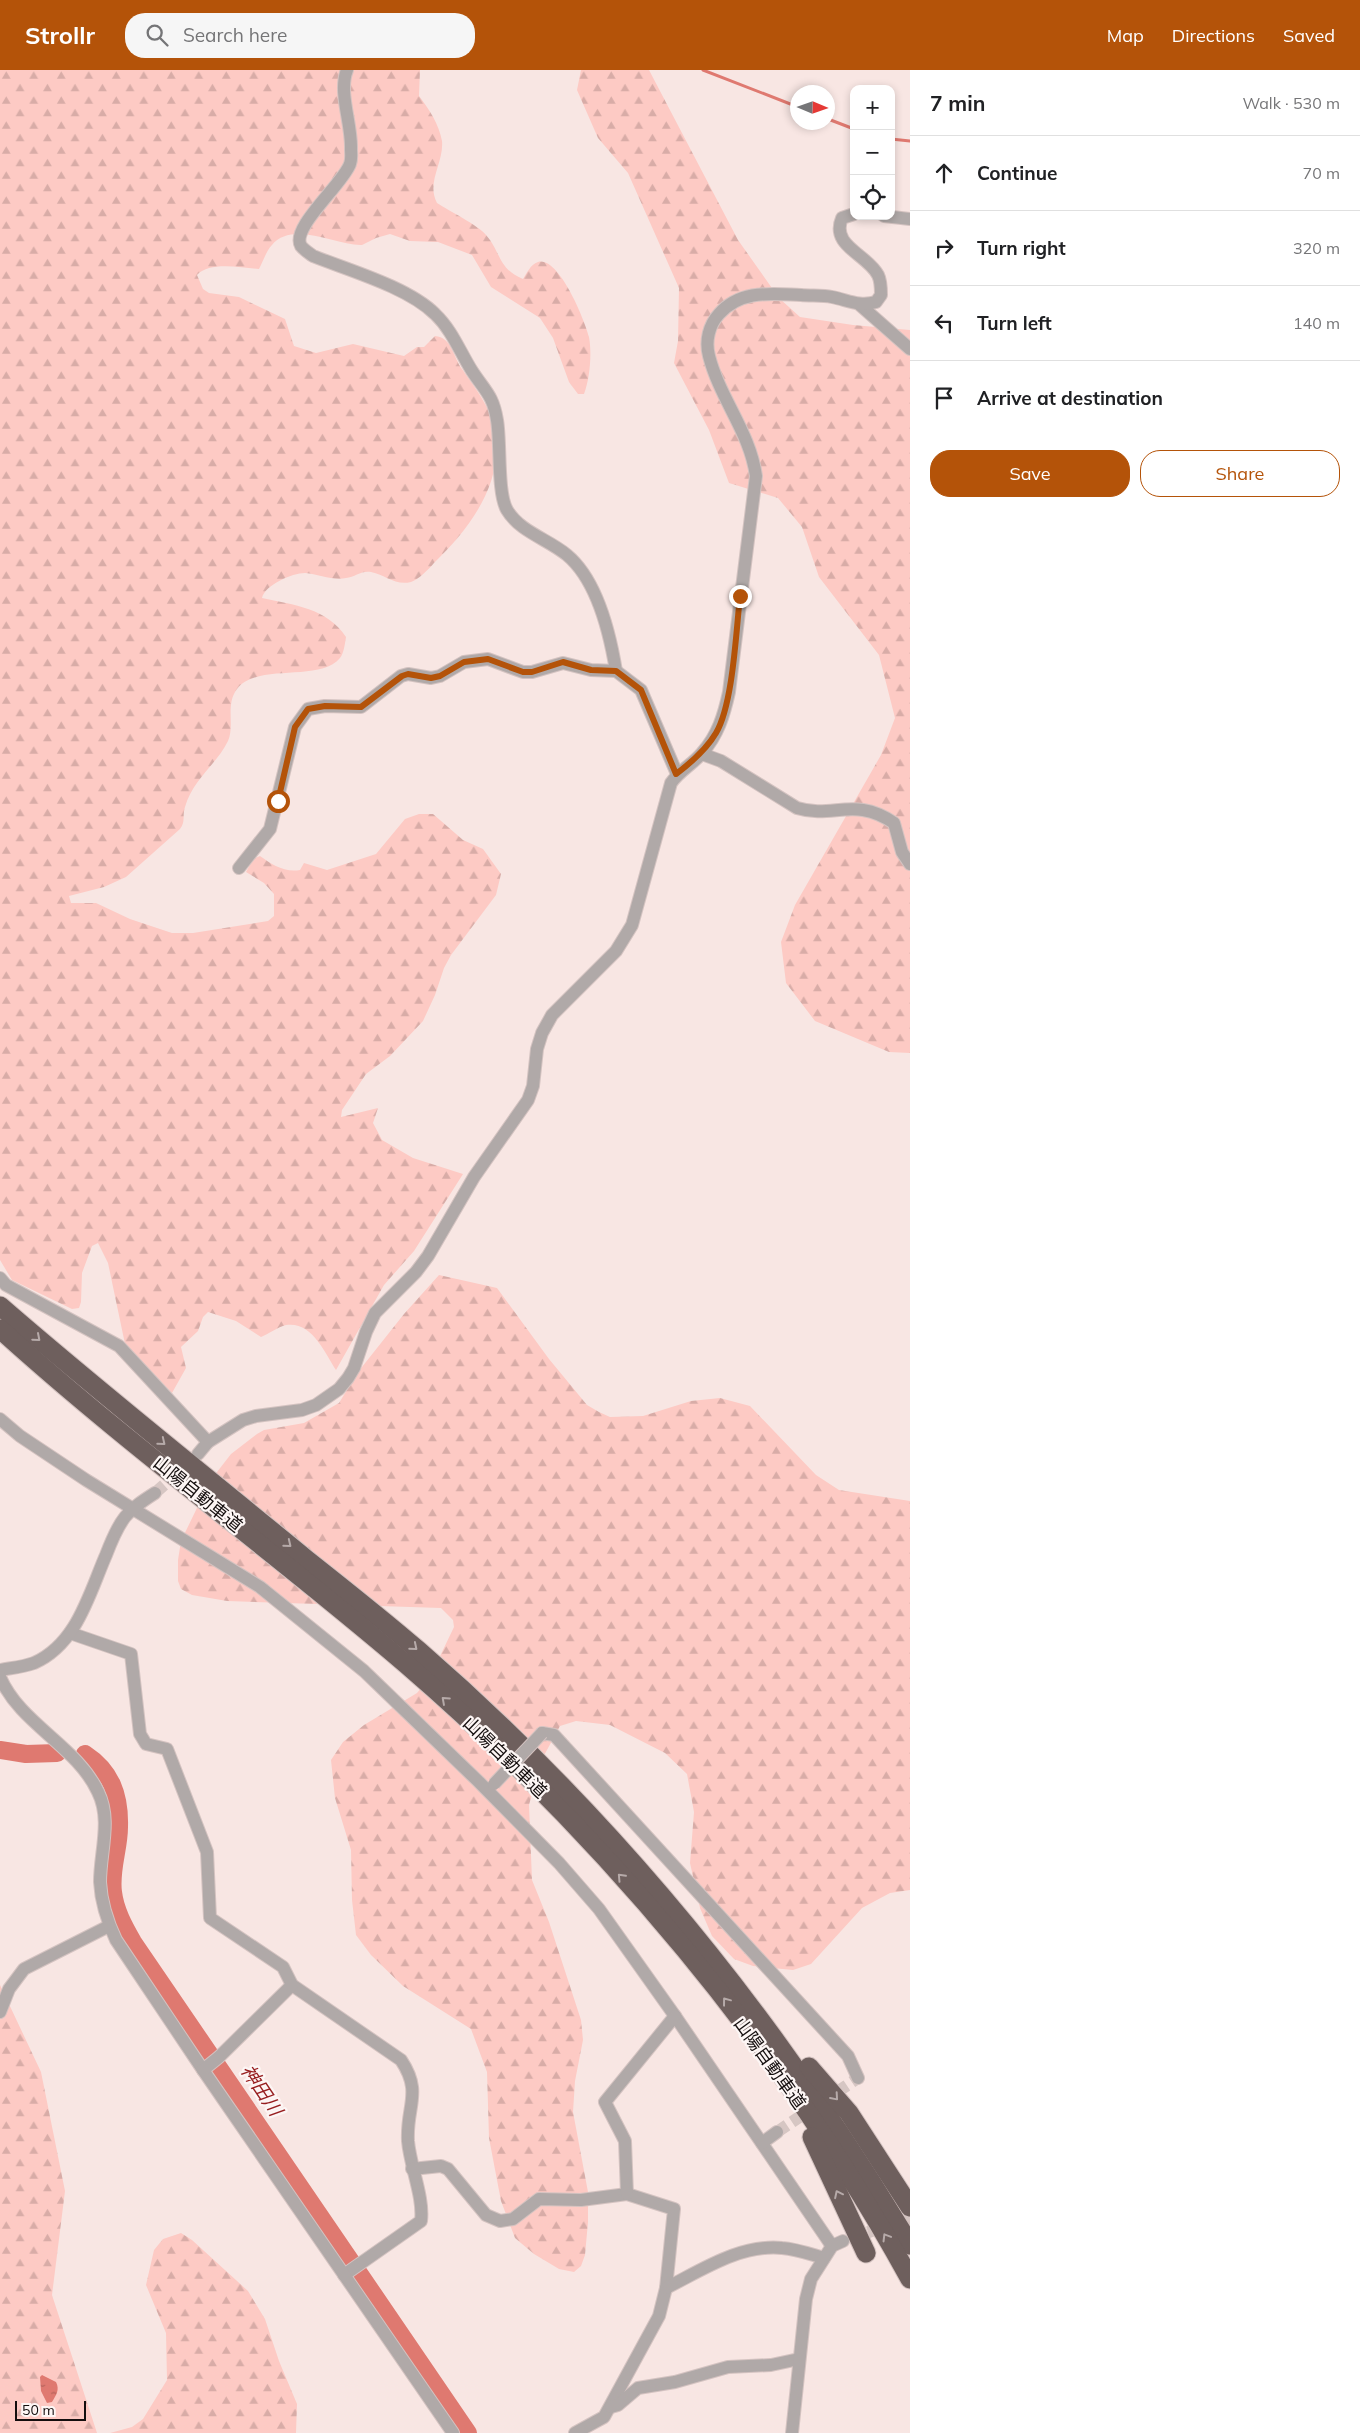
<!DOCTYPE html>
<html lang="en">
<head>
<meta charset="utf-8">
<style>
  body { margin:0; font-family:Mulish,"Noto Sans JP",sans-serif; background:#f6f6f6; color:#202124 }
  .controls { position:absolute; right:15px; top:15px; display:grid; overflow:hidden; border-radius:10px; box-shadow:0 2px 8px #0003 }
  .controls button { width:45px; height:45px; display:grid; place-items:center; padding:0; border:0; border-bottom:1px solid #e0e0e0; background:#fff; color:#202124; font:25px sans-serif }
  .compass { position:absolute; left:790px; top:15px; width:45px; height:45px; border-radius:50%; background:#fff; box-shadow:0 2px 8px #0003; rotate:92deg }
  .scale { position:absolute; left:15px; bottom:12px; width:71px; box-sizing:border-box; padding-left:5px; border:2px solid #140e0e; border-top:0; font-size:14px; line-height:18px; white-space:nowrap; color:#140e0e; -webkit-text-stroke:4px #fdf6f5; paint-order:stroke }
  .stop { position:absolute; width:15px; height:15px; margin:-11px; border:4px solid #b45309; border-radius:50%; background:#fff }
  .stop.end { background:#b45309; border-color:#fff; box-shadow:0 1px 5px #0008 }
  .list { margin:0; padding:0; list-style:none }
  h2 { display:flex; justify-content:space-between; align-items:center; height:65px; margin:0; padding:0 20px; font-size:21px }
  h2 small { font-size:16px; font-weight:400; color:#757577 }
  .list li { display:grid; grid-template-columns:32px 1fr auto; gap:15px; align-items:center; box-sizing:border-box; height:75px; padding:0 20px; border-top:1px solid #e0e0e0 }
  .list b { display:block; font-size:19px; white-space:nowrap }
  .list em { font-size:16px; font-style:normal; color:#757577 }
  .actions { display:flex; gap:10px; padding:15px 20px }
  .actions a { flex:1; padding:11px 0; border:1px solid #b45309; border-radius:20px; text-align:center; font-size:18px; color:#b45309 }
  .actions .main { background:#b45309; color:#fff }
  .icon { flex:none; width:28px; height:28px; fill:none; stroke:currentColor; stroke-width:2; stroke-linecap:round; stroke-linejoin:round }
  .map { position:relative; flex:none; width:910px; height:2363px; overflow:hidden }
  header { display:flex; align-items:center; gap:30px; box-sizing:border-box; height:70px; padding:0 25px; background:#b45309; color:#fff }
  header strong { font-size:24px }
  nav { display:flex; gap:28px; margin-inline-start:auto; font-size:18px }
  .search { width:350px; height:45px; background:#f6f6f6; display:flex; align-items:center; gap:12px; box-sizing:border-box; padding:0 18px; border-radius:20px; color:#757577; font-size:19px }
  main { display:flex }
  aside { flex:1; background:#fff }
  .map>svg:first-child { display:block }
</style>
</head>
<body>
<header>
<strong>Strollr</strong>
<div class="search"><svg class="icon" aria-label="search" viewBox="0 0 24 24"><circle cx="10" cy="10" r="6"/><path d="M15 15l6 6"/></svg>Search here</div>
<nav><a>Map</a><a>Directions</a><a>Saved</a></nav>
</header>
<main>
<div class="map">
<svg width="910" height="2363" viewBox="0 0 910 2363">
  <defs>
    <pattern id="forest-firs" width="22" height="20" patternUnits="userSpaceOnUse" patternTransform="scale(1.25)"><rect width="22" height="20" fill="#fdcac4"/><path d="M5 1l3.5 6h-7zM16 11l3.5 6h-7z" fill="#d8aca7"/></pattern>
    <pattern id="water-ripples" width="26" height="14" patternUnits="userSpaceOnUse" patternTransform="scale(1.25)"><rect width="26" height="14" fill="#df7970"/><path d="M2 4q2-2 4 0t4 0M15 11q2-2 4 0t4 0" fill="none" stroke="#b4625a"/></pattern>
  </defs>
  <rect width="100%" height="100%" fill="#f8e6e3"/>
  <g fill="url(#forest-firs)">
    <path d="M0 0H420L419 26C429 39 439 54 442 71 444 93 426 112 437 133 449 141 478 155 486 165 501 182 498 199 523 209 527 203 530 195 538 192 559 186 585 251 589 267 592 283 590 308 584 324H578L569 312 553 268 540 248 491 217 472 185 438 172 410 171 390 164 376 168 362 175C337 176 293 150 272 175 266 181 263 192 259 199 241 198 210 191 197 205L203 219 209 223 239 227 285 249 294 276 316 283 353 274 404 286 417 277H424L435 266C452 267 453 287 462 299 475 318 491 337 495 362 504 414 469 459 434 493 429 499 418 510 411 512 395 516 386 505 371 502 362 500 355 507 346 508 334 511 318 504 305 503 292 503 265 515 262 528 294 535 327 538 346 567 345 573 344 583 340 588 319 613 258 592 237 619 225 635 235 655 228 671 217 694 193 709 185 737 182 746 186 751 180 759L126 807 104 817 69 826 71 833H96L130 849 172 863H193L268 851 274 846V824L264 813 246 802 253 789 260 786C271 794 285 803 300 800L304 793 327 800 376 784 405 749 419 744H433L463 770 483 779 501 804 496 825 451 885 444 898 435 925 423 951 390 986 366 1004 342 1040 341 1047 378 1038 373 1053 382 1070 413 1088 463 1104 414 1181 384 1215 336 1300C325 1283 312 1251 286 1255 278 1257 268 1264 261 1267L236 1251 208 1242 203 1247 198 1261 181 1277 186 1298 172 1323 125 1274 108 1193 98 1173 92 1176 82 1203 81 1232 79 1238 72 1239 12 1210 0 1190Z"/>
    <polygon points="581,0 649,0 738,170 779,228 800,247 853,255 910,260 910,983 889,982 815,951 786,913 781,872 795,835 881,685 895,648 879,585 819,507 802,457 778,428 729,413 709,360 674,293 678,271 679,218 628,103 598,68 577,20"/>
    <polygon points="439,1205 497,1218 549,1289 587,1335 599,1342 610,1347 643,1346 691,1331 720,1328 750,1336 816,1405 839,1420 910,1431 910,1820 890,1823 862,1838 811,1894 793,1900 753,1896 734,1889 712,1866 700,1838 690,1793 694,1742 687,1704 665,1683 610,1655 576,1651 560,1656 541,1691 529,1735 532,1810 549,1852 581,1950 583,1970 575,2011 573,2042 588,2122 588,2152 585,2185 581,2196 574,2202 559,2199 534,2184 515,2168 501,2131 489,2068 487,2002 471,1959 403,1916 371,1885 356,1865 352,1830 351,1780 335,1728 331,1690 343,1672 364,1655 417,1623 430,1607 454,1557 453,1550 441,1538 227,1531 192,1525 181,1519 178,1511 178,1490 181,1471 210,1411 231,1384 257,1364 264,1360 304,1353 339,1333 358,1302 404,1244"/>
    <polygon points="0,1915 41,2002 65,2121 52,2225 97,2363 0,2363"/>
    <polygon points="181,2163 192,2170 248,2221 265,2249 279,2291 297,2334 296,2363 110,2363 132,2357 143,2349 167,2310 166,2263 146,2215 154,2180 163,2169"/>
  </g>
  <path fill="url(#water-ripples)" d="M42 2305 56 2312C60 2320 56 2325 52 2332L47 2333 41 2321 40 2307Z"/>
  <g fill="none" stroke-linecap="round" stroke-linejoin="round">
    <g stroke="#df7970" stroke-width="3">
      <polyline points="703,0 798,37"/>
      <polyline points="828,49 854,59"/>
      <polyline points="891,69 910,71"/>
    </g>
    <g stroke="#df7970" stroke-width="18">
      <polyline points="0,1680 26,1684 57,1683"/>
      <path d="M85 1684C111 1701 120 1725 119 1757 119 1779 110 1800 113 1822 115 1840 124 1856 133 1872L468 2363"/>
    </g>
    <g stroke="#d6c6c3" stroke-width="12" stroke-dasharray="12 6" stroke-linecap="butt">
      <polyline points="155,1423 180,1401"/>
      <polyline points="777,2062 858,2008"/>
      <polyline points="851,2168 910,2148"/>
    </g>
    <defs>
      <g id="minor">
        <path d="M347 0C338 22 352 54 351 79 351 84 352 89 350 94 343 114 290 158 301 176 304 180 309 183 313 186 348 200 408 217 435 244 452 260 460 282 472 301 485 321 493 325 497 350 501 372 497 423 507 440 520 462 548 469 567 485 597 510 610 564 616 601"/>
        <polyline points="884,146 910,149"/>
        <polyline points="860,235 910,279"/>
        <path d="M702 684 721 691 797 738C833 749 855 726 894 753L902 782 910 794"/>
        <polyline points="239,798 270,759 295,657 308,639 325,636 361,637 401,606 408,604 431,608 440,606 464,592 488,589 523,602 532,602 563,593 591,600 616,601 641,620 677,704"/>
        <polyline points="0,1208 6,1215 119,1276 208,1372"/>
        <polyline points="0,1349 20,1366 86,1410 260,1517 364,1601 479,1712 559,1793 599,1839 675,1946 832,2176"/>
        <path d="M198 1384 208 1372 243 1350 256 1346 302 1340 316 1335 339 1319 348 1308 354 1298 366 1262 375 1243 416 1202 428 1186 474 1107 528 1030 533 1016 537 979 542 963 552 945 616 881 632 855 671 713C679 701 693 694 702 683 718 665 724 645 729 622L756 406C750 362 720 329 709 286 705 271 709 255 719 244 741 219 772 224 801 225 811 226 822 225 832 227 848 230 859 237 876 232L881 225C881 218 881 211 878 205 867 184 830 176 842 148L854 144"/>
        <path d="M70 1563 131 1584 140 1664 146 1674 167 1679 207 1782 210 1848 283 1897 292 1915 401 1990C423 2023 406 2036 408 2071 410 2096 424 2127 421 2151L344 2205"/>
        <path d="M0 1600C11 1598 23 1597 34 1593 77 1574 89 1524 106 1485 111 1472 117 1457 125 1447 133 1437 144 1430 155 1423"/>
        <path d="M0 1607C20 1654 77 1676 98 1722 112 1750 100 1782 100 1812 101 1831 108 1853 116 1870L203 2000 453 2363"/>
        <polyline points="542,1663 554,1665 848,1986 858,2008"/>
        <polyline points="0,1942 9,1919 24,1899 109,1856"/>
        <polyline points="203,2000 219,1987 292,1915"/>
        <polyline points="762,2073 777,2062"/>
        <polyline points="412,2099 441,2096 448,2099 486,2145 500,2151 513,2149 539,2129 581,2130 627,2124 674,2139 666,2218 659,2246 604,2347 575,2363"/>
        <polyline points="627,2124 625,2071 605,2032 675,1946"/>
        <path d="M666 2218C702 2200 740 2174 782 2178 796 2179 810 2184 824 2188"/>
        <polyline points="611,2337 618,2335 638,2318 675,2312 728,2297 771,2295 799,2289"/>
        <polyline points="792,2363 806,2229 811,2209 832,2176 843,2171"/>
      </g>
      <g id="highway">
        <path d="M0 1236C100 1323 204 1405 306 1489 344 1519 382 1549 419 1581 614 1750 778 1953 910 2175"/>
        <path d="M0 1259C130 1377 273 1480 406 1594 604 1765 785 1980 910 2209"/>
        <polyline points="809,1997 849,2043 910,2137"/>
        <polyline points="812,2067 866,2183"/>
      </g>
    </defs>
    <use href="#minor" stroke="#d4c3c1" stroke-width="14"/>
    <use href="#highway" stroke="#d4c3c1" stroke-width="21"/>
    <use href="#minor" stroke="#b0a9a8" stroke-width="12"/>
    <use href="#highway" stroke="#6e5f5d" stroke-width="19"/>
    <defs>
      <polyline id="minor-bridge" points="494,1714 542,1663"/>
    </defs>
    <use href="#minor-bridge" stroke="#d4c3c1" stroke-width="14" stroke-linecap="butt"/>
    <use href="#minor-bridge" stroke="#b0a9a8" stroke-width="12"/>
  </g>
  <defs><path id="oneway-chevron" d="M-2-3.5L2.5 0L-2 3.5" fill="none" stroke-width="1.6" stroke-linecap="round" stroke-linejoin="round" transform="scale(1.25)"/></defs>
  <g stroke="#b6aaa9">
    <use href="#oneway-chevron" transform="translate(37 1268) rotate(41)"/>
    <use href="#oneway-chevron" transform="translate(162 1372) rotate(39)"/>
    <use href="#oneway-chevron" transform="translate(288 1474) rotate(39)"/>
    <use href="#oneway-chevron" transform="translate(414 1577) rotate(40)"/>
    <use href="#oneway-chevron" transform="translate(445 1630) rotate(-138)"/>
    <use href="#oneway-chevron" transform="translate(621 1807) rotate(-133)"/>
    <use href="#oneway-chevron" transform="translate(726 1931) rotate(-127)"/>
    <use href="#oneway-chevron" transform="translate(835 2027) rotate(49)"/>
    <use href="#oneway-chevron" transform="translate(838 2124) rotate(-116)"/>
    <use href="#oneway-chevron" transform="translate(886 2167) rotate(-121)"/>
  </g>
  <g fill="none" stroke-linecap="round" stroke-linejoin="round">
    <path stroke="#b45309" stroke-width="6" d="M278 731 295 657 308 639 325 636 361 637 402 606 408 604 431 608 440 606 464 592 488 589 523 602H532L563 592 591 600 616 601 641 620 676 704C692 692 706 680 716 663 733 634 736 562 740 526"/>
  </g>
  <g text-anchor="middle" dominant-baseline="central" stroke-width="4.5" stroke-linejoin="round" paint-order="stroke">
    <g font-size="18" fill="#140e0e" stroke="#fdf6f5">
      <text transform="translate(198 1424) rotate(39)">山陽自動車道</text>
      <text transform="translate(505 1687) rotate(44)">山陽自動車道</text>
      <text transform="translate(770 1993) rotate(54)">山陽自動車道</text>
    </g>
    <g font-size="19" font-style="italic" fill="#971e1f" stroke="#fdf6f5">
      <text transform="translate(262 2020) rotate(56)">神田川</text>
    </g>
  </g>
</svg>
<div class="controls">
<button>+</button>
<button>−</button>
<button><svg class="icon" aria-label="locate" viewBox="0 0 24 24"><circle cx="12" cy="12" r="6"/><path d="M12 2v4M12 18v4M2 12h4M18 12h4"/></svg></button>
</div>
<svg class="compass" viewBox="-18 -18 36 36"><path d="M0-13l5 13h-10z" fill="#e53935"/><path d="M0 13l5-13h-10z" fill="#757577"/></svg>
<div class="scale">50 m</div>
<div class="stop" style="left:278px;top:731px"></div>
<div class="stop end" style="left:740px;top:526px"></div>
</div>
<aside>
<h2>7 min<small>Walk · 530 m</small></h2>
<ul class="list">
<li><svg class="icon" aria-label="ahead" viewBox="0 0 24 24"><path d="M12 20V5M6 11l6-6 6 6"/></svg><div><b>Continue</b></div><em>70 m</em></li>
<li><svg class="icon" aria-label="right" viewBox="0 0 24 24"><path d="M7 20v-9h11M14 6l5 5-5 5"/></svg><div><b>Turn right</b></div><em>320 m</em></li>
<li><svg class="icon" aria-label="left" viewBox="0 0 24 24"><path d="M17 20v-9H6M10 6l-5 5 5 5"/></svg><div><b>Turn left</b></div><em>140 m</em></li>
<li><svg class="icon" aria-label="arrive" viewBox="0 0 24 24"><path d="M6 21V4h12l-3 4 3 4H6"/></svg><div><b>Arrive at destination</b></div></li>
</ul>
<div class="actions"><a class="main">Save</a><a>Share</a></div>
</aside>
</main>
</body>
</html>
